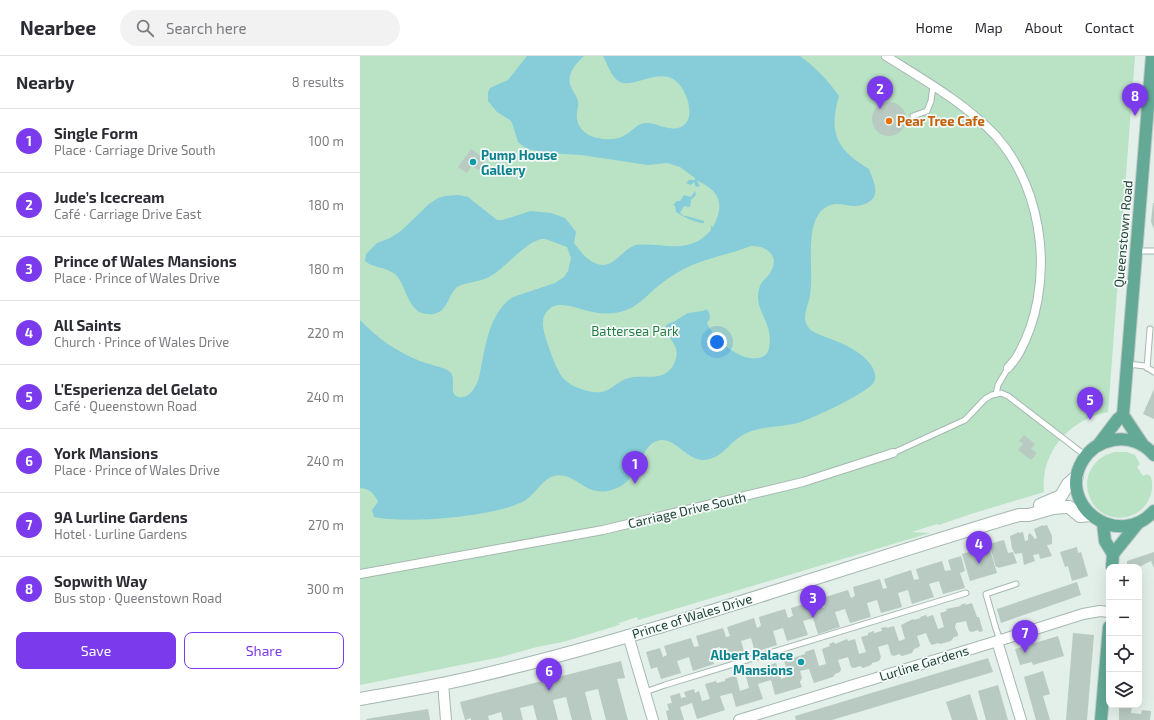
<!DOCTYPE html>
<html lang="en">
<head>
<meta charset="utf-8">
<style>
  body { margin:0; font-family:"Exo 2",sans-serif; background:#f2f2f3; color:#2b2b33 }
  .controls { position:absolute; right:12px; bottom:12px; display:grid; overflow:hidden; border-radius:8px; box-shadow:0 4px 16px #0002 }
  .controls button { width:36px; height:36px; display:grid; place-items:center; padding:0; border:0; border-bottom:1px solid #e1e1e2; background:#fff; color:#2b2b33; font:20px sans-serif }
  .you { position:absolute; left:357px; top:286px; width:14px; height:14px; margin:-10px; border:3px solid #fff; border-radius:50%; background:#1a73e8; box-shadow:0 0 0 6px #1a73e833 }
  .badge { display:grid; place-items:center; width:26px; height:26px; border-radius:50%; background:#7c3aed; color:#fff; font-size:13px; font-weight:700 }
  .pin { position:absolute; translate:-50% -33px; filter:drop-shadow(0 1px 2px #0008) }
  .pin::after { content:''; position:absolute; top:21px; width:14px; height:12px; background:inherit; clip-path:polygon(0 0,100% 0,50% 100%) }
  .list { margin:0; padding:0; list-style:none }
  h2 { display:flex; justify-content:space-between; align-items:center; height:52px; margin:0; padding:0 16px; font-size:17px }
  h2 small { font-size:13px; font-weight:400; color:#7c7c81 }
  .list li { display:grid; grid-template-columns:26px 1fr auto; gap:12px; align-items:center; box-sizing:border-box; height:64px; padding:0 16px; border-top:1px solid #e1e1e2 }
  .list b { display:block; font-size:15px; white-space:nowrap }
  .list p { margin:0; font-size:13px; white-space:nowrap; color:#7c7c81 }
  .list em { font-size:13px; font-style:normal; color:#7c7c81 }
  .actions { display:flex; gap:8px; padding:12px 16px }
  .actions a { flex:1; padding:9px 0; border:1px solid #7c3aed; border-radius:8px; text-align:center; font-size:14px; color:#7c3aed }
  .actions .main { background:#7c3aed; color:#fff }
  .icon { flex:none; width:22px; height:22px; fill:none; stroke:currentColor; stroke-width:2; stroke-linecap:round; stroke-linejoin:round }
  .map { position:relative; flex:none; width:794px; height:664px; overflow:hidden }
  header { display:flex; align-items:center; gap:24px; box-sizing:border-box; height:56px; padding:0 20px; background:#fff; border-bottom:1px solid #e1e1e2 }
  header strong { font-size:19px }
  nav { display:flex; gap:22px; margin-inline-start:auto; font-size:14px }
  .search { width:280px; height:36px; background:#f2f2f3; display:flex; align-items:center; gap:10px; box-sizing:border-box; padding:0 14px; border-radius:22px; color:#7c7c81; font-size:15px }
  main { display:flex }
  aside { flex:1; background:#fff }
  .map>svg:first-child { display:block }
</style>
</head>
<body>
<header>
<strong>Nearbee</strong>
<div class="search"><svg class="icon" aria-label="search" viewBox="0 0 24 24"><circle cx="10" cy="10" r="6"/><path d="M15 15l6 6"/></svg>Search here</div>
<nav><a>Home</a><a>Map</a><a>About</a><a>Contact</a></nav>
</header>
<main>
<aside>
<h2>Nearby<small>8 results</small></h2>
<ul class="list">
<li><span class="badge">1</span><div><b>Single Form</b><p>Place · Carriage Drive South</p></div><em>100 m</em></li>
<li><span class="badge">2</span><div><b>Jude’s Icecream</b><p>Café · Carriage Drive East</p></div><em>180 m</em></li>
<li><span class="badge">3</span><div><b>Prince of Wales Mansions</b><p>Place · Prince of Wales Drive</p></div><em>180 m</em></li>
<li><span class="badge">4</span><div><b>All Saints</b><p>Church · Prince of Wales Drive</p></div><em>220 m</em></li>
<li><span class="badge">5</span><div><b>L'Esperienza del Gelato</b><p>Café · Queenstown Road</p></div><em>240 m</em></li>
<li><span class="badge">6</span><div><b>York Mansions</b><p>Place · Prince of Wales Drive</p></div><em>240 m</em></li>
<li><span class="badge">7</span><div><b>9A Lurline Gardens</b><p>Hotel · Lurline Gardens</p></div><em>270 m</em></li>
<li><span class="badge">8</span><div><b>Sopwith Way</b><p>Bus stop · Queenstown Road</p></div><em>300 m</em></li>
</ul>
<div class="actions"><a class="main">Save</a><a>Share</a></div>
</aside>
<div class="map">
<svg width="794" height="664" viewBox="0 0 794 664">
  <rect width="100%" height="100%" fill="#e3efe9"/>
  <g fill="#bae2c5">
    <path d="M0 0H775L748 356C710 363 680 396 684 436L611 458 579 469 577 468 552 476 570 477 278 564 277 561 259 567V569L203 586 177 591 141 601 0 629Z"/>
    <path d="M755 396H767L775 399 780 408 777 411 783 420 787 418 791 421C794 432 791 443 783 452 767 468 739 464 730 442 721 422 734 400 755 396Z"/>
  </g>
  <g fill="#86cdd9" fill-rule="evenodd">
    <path d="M167 0H224C215 8 206 19 211 31 213 36 217 40 218 45 219 51 216 57 217 63 218 73 229 81 238 82 246 84 258 84 265 79 277 72 278 64 294 68 302 70 310 74 318 72 338 67 328 36 317 26 299 9 270 36 257 24 250 18 247 7 243 0H440C456 12 468 24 479 40 468 77 477 94 509 113 513 124 522 140 507 147 503 149 499 150 495 150 489 150 483 148 477 148 460 149 454 163 452 178 449 198 453 218 450 239 449 249 440 263 449 272 453 277 461 279 468 282 484 288 501 295 511 309 514 314 517 320 514 326 508 337 451 363 438 367 421 371 403 370 387 377 369 384 365 402 344 404 326 405 314 379 297 385 280 390 280 421 259 431 226 447 217 414 194 420 182 423 175 439 164 445 135 461 47 468 14 461L12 454 18 446C14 437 10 433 0 432V264C17 282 37 296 60 305 69 309 81 310 89 315 98 322 87 339 99 341 110 343 116 330 119 322 125 294 128 257 153 241L195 227 204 221 208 215 211 202 207 191C200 189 191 184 184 183 168 182 143 215 129 221 119 226 107 226 97 231 90 237 89 247 82 254 78 257 73 259 68 258 48 258 47 231 36 219 26 210 14 213 5 205L6 198 17 187 30 182 41 175 69 148 78 142 85 140 98 139 108 141 137 164H142L171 155 191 157 205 162 216 176 214 187C222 197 228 207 242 209 255 210 264 192 276 189 283 188 291 189 298 189 319 192 337 191 351 174V170L353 171C365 149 360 135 338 125H337L340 130 336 131 334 126 331 129 326 127 329 124H335V122L320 111 307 107 288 109 221 99 188 97 167 93 158 86 152 67 150 64 137 56 128 45V36L130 32 148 24ZM391 190C404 189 419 198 412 213 407 225 400 222 398 239 397 258 414 268 409 292 408 297 406 299 402 301 394 304 385 302 378 298 364 290 354 282 347 267L350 262 349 256 346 253 343 255 328 257 315 265 306 269C305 283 320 287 316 302 310 325 291 320 274 321 255 323 252 339 233 336 222 334 210 330 203 322 197 316 181 274 183 266 183 260 187 254 192 251 203 245 221 254 233 256 242 258 251 258 260 256 280 251 287 238 302 227 308 222 315 218 322 214 344 202 368 199 391 190Z"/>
    <path d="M335 135 336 139 331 144 330 151 324 150 320 157 324 160H326L344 165V167C335 167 322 160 316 156L315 150 313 149 317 145H320L324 139 331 141Z"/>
  </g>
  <g fill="#b8cac2">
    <circle cx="529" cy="63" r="17"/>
    <polygon points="111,93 126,103 119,114 112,110 107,117 98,111"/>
    <polygon points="793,147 794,147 794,173 791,166"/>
    <polygon points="794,333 794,363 783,358"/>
    <polygon points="664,379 675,388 671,393 677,397 671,404 658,394 663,388 659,385"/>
    <polygon points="683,469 683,470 687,469 692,480 692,488 687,489 692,500 680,503 679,498 673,499 675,505 664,509 662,497 655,498 652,492 650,480 659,476 659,477 663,476 665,485 668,484 668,479 670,477 675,483 677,482 674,473"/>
    <polygon points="644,484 648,497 653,496 657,507 638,512 638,511 636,511 629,488"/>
    <polygon points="629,490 637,517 610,525 602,498"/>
    <polygon points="717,491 718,497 721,496 728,520 712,525 708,510 705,511 700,496"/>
    <polygon points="794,496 794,512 791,505 781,510 779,513 779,511 767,511 767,505"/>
    <polygon points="601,500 605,515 600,517 605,532 583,538 579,525 569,528 574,541 552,548 548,534 538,537 542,551 521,557 517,544 507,547 511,561 490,567 485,553 475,556 480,571 458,578 453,562 443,565 448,579 427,585 423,572 413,575 417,589 395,596 391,582 381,585 385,599 364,605 360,591 350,594 354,608 333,615 329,601 317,605 321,617 301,623 297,611 291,613 286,596 300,592 303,601 307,599 304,590 331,582 334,591 339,590 336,580 363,572 366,581 370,580 367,571 394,562 397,572 401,570 399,561 425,553 428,562 433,560 431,552 457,544 459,553 465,551 462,542 488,534 491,542 495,540 493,531 520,523 523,533 527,532 524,523 551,514 554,524 559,523 556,513 582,505 585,515 591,514 588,504"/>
    <polygon points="717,526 721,539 641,567 637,553"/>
    <polygon points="606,547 605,549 612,547 617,561 619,561 623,575 619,576 618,574 612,576 609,575 606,565 596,567 595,571 598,578 598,580 594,581 591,585 580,588 578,587 572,589 570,587 566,577 557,580 560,589 559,591 554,593 552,597 542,600 539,598 534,600 531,599 528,588 518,591 521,601 519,605 512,607 511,609 503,612 500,610 494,612 491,611 488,601 478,604 481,613 480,616 475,618 473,621 454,627 449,613 440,615 442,622 440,626 442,631 415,639 411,624 398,628 403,643 376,651 372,637 360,640 365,654 337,663 332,647 320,651 324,664 308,664 306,655 309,654 307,648 312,647 310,640 320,637 321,642 326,641 324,636 334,633 335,637 339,635 342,645 350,643 345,628 356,625 357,627 365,625 365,623 376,619 380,635 389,632 385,617 398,613 399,615 404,613 403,611 416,607 421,623 429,620 423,602 432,600 433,602 445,598 445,596 454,593 459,610 466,608 462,593 470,590 469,588 474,586 475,588 487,583 488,585 495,583 499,598 506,596 501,581 508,579 508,577 514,575 514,577 522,575 521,572 526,571 527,572 534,570 539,585 545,583 541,569 553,563 553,564 561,562 560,561 566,559 567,561 573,559 578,573 584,571 580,557 587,555 586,553 601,550 600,549"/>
    <polygon points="713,577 734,579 727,664 706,664"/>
    <polygon points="698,580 704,600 673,609 672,606 660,609 655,593"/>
    <polygon points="628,602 633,616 472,664 436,664 435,660"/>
    <polygon points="261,605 265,622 257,623 268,664 246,664 238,633 225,636 232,664 212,664 206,641 193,644 198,664 177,664 173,649 160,652 163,664 143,664 141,656 128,660 129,664 111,664 111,662 105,664 100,646"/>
    <polygon points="683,615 690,638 683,640 690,664 676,664 664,621"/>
    <polygon points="638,629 648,664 626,664 618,635"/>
    <polygon points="610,638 618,664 592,664 586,646"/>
    <polygon points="759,649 772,649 771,657 781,658 782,654 791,655 790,664 759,664"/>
    <polygon points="68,653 70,664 7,664 6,663"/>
  </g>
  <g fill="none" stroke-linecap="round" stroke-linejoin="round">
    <defs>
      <g id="service">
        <polyline points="553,60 567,55 571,45 573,30"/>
        <polyline points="777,195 794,195"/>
        <polyline points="768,308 785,310 794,316"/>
        <polyline points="787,312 790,273"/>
        <polyline points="636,338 638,329 648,312"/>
        <polyline points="533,397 605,364 625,343 632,339 641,337 648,340 726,400"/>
        <polyline points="640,584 636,573 626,538 656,528"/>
        <polyline points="285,636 305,629 606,537"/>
      </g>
      <g id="pedestrian">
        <path d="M526 0C564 24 605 47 636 80 686 136 695 232 659 297 656 303 652 307 648 312"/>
        <polyline points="0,518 243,474 443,426 533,397"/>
      </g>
      <g id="minor">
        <polyline points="268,579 293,664"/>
        <polyline points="637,585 661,664"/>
        <polyline points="83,627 86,664"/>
        <polyline points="379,664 644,583 723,558 740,555 749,556"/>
      </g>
      <g id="tertiary">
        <polyline points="680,449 701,440 708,428 717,420"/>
        <path d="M0 643C40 636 82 629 122 619 303 576 480 512 659 459H669L693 452 705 451H709L720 460 731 459"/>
      </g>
      <g id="primary">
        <polyline points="739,388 758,363 763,359"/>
        <polyline points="783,389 763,359 792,0"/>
        <path d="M794 399C784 387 769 381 753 384 741 386 730 393 723 404 695 449 758 495 794 455"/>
        <polyline points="743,467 745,485 753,498"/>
        <polyline points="752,511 753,498 778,467"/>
        <polyline points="741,664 749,571"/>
      </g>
    </defs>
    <use href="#service" stroke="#a5b8b1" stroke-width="7"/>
    <use href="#pedestrian" stroke="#a5b8b1" stroke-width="10"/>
    <use href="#minor" stroke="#a5b8b1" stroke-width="12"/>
    <use href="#tertiary" stroke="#a5b8b1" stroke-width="14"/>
    <use href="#primary" stroke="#c1cac8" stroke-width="14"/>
    <use href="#service" stroke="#fff" stroke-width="5"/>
    <use href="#pedestrian" stroke="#fff" stroke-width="8"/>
    <use href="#minor" stroke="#fff" stroke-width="10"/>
    <use href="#tertiary" stroke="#fff" stroke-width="12"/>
    <use href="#primary" stroke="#63a996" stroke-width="12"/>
  </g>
  <circle fill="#e8710a" stroke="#f4faf7" stroke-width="1.5" cx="529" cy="65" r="4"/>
  <g fill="#0f9aa8" stroke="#f4faf7" stroke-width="1.5">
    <circle cx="113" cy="106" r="4"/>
    <circle cx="441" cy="606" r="4"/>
  </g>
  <g text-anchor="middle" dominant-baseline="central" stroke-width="3.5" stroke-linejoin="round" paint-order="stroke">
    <g font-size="13" font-weight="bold" fill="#c56008" stroke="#f4faf7" text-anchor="start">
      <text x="537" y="65">Pear Tree Cafe</text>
    </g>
    <g font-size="13" font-weight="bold" fill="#0d838f" stroke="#f4faf7" text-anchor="start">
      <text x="121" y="99">Pump House<tspan x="121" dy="15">Gallery</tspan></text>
      <text x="433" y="599" text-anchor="end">Albert Palace<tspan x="433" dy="15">Mansions</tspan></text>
    </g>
    <g font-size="13" fill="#214239" stroke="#f4faf7">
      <text transform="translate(763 178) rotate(-85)">Queenstown Road</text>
      <text transform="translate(327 454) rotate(-13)">Carriage Drive South</text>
      <text transform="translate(332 560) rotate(-17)">Prince of Wales Drive</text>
      <text transform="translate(564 607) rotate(-17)">Lurline Gardens</text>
    </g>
    <g font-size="13" fill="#267e47" stroke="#f4faf7">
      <text x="275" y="275">Battersea Park</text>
    </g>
  </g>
</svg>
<div class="controls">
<button>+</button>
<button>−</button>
<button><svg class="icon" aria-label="locate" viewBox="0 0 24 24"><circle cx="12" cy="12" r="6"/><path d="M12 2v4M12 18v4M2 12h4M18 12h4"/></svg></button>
<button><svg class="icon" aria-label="layers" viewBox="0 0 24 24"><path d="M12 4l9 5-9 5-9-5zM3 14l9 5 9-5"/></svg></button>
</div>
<div class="you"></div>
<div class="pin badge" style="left:275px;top:428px">1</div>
<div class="pin badge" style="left:520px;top:53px">2</div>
<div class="pin badge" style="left:453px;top:562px">3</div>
<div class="pin badge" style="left:619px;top:508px">4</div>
<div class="pin badge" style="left:730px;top:364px">5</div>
<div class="pin badge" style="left:189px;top:635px">6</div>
<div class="pin badge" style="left:665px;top:597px">7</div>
<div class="pin badge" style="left:775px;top:60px">8</div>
</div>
</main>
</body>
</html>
